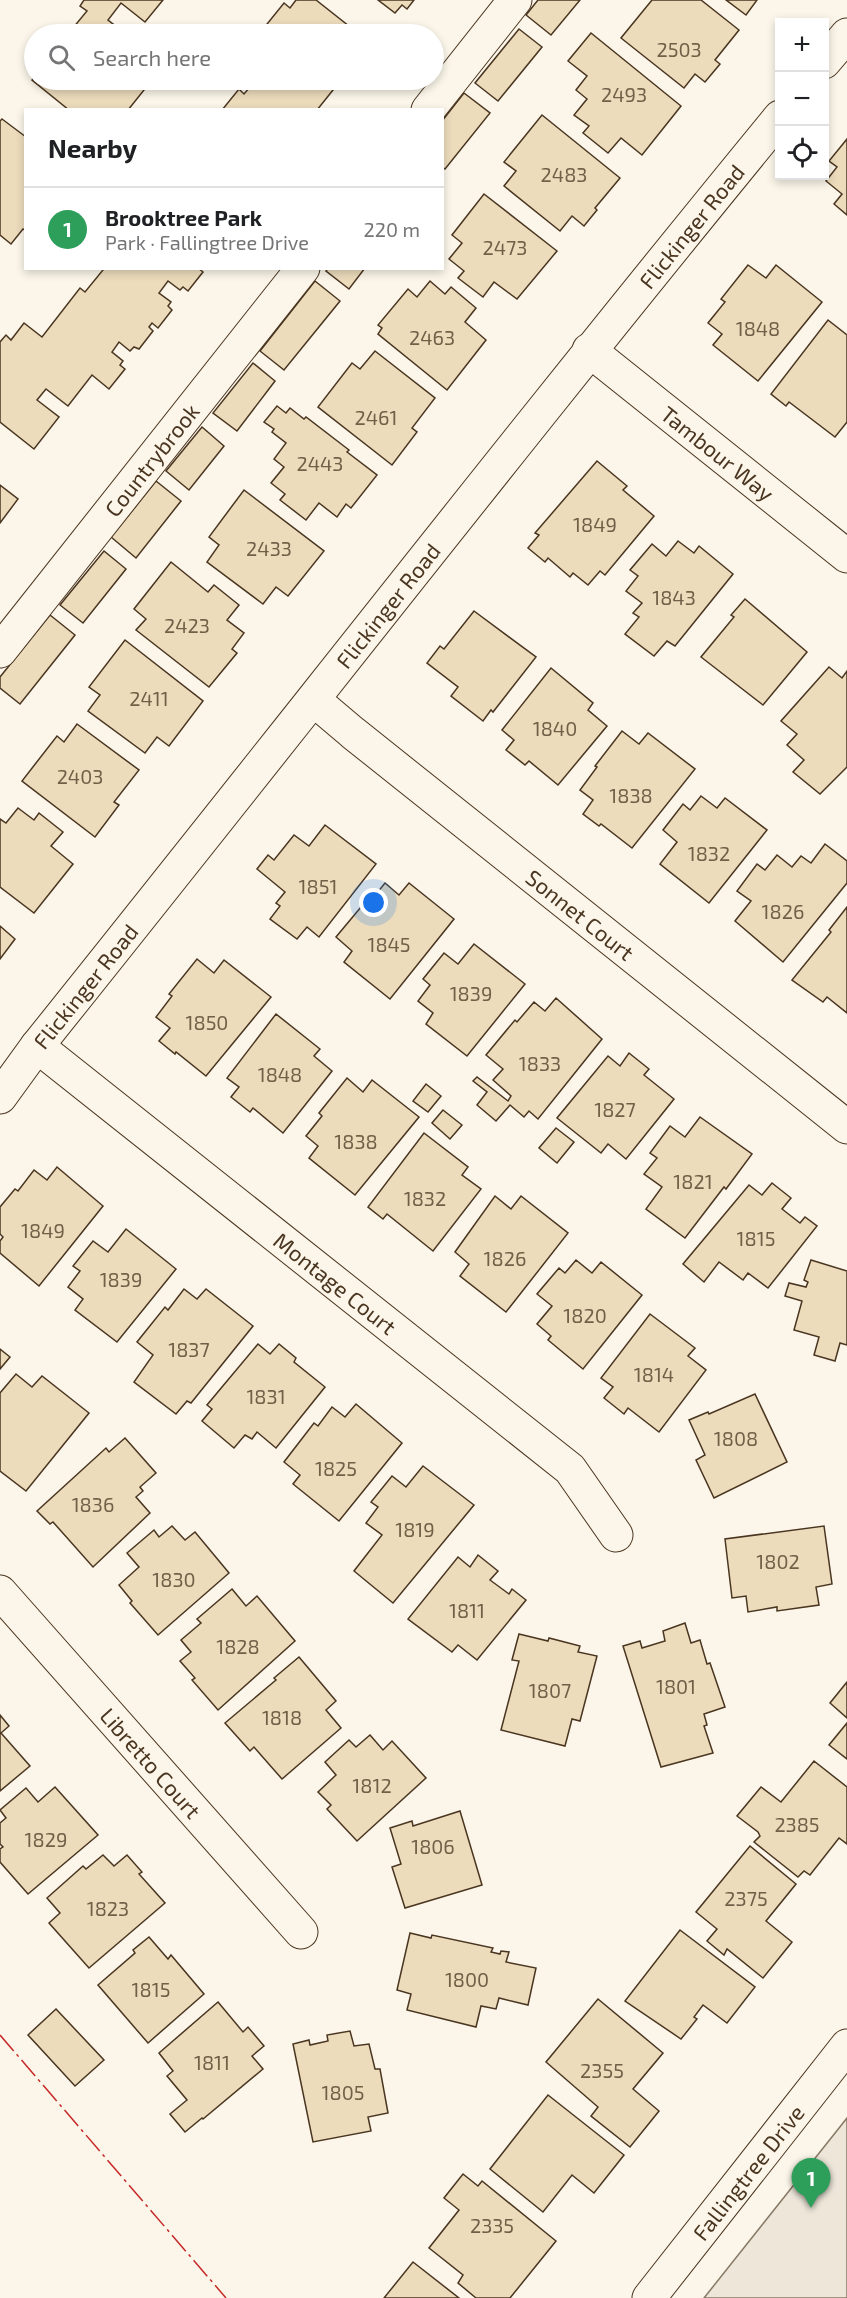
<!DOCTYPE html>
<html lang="en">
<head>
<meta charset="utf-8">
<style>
  body { margin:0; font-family:"Exo 2",sans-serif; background:#f6f6f6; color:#202124 }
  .controls { position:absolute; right:18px; top:18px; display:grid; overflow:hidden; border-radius:0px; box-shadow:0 3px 9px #0003 }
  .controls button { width:54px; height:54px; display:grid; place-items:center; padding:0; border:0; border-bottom:2px solid #e0e0e0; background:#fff; color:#202124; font:30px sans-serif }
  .you { position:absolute; left:374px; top:903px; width:21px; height:21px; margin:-15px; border:4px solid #fff; border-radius:50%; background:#1a73e8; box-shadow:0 0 0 9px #1a73e833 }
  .badge { display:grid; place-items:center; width:39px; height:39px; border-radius:50%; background:#c62828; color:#fff; font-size:20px; font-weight:700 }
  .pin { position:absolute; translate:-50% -50px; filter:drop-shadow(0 2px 3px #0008) }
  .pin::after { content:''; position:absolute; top:32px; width:21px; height:18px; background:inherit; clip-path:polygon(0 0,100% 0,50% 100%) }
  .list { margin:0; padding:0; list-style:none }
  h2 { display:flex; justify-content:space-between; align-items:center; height:78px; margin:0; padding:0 24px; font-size:26px }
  h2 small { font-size:20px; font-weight:400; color:#757577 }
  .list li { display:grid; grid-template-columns:39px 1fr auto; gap:18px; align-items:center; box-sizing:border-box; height:84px; padding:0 24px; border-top:2px solid #e0e0e0 }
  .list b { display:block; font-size:22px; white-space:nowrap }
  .list p { margin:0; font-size:20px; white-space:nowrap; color:#757577 }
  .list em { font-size:20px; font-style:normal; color:#757577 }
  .icon { flex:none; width:33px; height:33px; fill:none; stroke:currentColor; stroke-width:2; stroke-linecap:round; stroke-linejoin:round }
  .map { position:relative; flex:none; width:847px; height:2298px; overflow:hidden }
  .search { position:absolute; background:#fff; box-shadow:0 3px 9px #0003; left:24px; top:24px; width:420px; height:66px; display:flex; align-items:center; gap:15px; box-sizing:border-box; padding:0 21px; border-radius:33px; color:#757577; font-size:22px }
  .panel { position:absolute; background:#fff; box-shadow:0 3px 9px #0003; left:24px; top:108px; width:420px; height:162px; border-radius:0px }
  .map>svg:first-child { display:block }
</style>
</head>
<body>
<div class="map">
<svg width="847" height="2298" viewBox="0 0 847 2298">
  <rect width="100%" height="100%" fill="#fbf6e9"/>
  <polygon fill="#ede6d9" stroke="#887966" stroke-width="1.5" points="847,2118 847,2298 704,2298"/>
  <g fill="#ecdcbc" stroke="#4a3520" stroke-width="1.5">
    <polygon points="84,0 163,0 145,22 121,3 108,20 126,34 68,34 87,11 80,6"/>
    <polygon points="296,0 316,0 359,34 259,34 284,3 290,8"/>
    <polygon points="378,0 414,0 407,9 402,5 395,13"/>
    <polygon points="538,0 580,0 551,35 526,15"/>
    <polygon points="652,0 701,0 739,30 715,60 720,64 705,82 695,74 684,88 621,38"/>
    <polygon points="726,0 757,0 746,15"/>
    <polygon points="519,29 542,47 498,101 475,83"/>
    <polygon points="591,33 681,106 642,155 621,138 608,153 583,133 589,126 574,115 587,99 576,90 587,76 568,61"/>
    <polygon points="34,77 34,80 152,80 128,110 69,110 32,80"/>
    <polygon points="256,80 331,80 337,85 317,110 222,110 239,89 244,94"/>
    <polygon points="464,93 490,113 445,169 442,167 442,121"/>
    <polygon points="542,115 620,178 595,208 597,210 584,226 572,216 560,231 504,186 516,171 504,162"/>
    <polygon points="2,119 26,137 26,231 23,229 11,244 0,235 0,121"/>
    <polygon points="847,139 847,215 834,204 842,194 826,181 837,167 829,161"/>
    <polygon points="484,194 557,251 517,299 494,282 483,297 458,278 464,271 449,259 462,243 452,235"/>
    <polygon points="748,265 766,278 776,265 822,302 758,381 713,345 722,334 708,323 725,302 721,299"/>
    <polygon points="100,268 198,268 203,272 188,291 183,287 180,290 168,281 159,293 171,302 168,306 172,310 158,328 152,323 149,327 153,331 139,349 134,347 130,351 119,342 112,352 123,361 120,365 125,369 109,389 92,375 68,406 46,389 37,400 59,417 34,449 0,422 0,342 6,335 11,340 24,323 42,337 80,288 85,292 103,270"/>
    <polygon points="328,268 365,268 349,289 326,271"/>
    <polygon points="315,281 340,301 284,370 260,351"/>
    <polygon points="430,281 445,294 451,287 476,308 465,322 486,340 447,390 378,334 382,328 378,325 408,289 417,297"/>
    <polygon points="828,320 847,335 847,422 835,437 789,402 786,406 771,394"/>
    <polygon points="375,351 435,398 412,428 417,432 392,465 318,407 352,363 360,369"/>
    <polygon points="253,363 275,381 237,431 213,413"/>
    <polygon points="277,406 286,413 290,408 304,419 306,417 349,450 347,452 377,475 351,508 346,504 337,517 319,503 306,520 280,500 285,494 271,483 284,467 274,459 286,443 272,432 274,429 264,422"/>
    <polygon points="202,427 224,446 189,490 166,471"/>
    <polygon points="597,461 627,486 623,490 654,516 605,575 600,571 588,585 573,573 570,577 548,558 545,562 528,548 539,535 535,533"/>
    <polygon points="156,481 181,501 136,558 111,537"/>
    <polygon points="0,485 18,499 0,523"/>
    <polygon points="244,490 324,551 288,596 276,587 263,604 207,562 219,545 209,537"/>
    <polygon points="678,541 694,553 699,546 733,574 675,646 667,641 654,656 625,634 639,617 633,613 642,603 626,591 638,576 630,570 652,544 666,556"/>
    <polygon points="104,551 126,569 83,623 60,605"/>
    <polygon points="171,562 208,592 214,585 239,605 227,620 244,633 232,649 237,653 209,687 136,630 146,619 134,609"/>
    <polygon points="745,599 807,652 763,705 701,657 734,617 731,615"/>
    <polygon points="474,611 536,657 493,712 491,710 483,721 451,696 458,687 427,663 440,646 444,649"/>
    <polygon points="50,615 75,635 20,704 0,688 0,677"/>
    <polygon points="125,640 203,701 169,746 157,737 145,753 88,711 100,695 89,687"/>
    <polygon points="829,667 842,678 847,671 847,767 820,794 793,772 804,760 787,745 797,734 781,721"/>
    <polygon points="551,668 593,703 588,710 607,726 558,785 529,761 525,765 506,750 514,740 502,730"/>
    <polygon points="77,724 139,770 114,802 119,805 95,837 22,781 57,736 64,742"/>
    <polygon points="622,731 639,744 648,733 695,769 632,848 601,824 599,826 583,814 593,800 580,790 597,767 595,766"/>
    <polygon points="701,796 717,808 725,798 767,830 709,903 660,864 677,842 663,830 683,804 690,810"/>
    <polygon points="18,808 34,820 39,813 63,832 51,846 73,864 34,913 0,887 0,819 6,823"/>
    <polygon points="325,825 376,864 319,937 307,927 297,939 270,919 280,906 276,903 285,892 257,869 268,855 274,860 294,835 309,846"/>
    <polygon points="825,844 847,861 847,883 783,962 735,921 751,901 737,891 757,864 765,870 777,855 792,867 801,856 811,863"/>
    <polygon points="385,883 399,895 409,883 454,919 390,999 344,962 352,951 336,937 366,901 369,903"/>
    <polygon points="847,907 847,1013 827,997 823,1002 792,980 831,932 829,930"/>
    <polygon points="0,926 15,939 0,959"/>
    <polygon points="474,944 525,984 467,1056 426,1024 433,1013 418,1001 430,985 423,979 444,953 458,964"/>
    <polygon points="197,959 214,973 224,960 271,997 206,1076 176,1052 175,1054 159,1041 170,1028 156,1017 172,996 169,994"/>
    <polygon points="556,998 602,1039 538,1119 529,1111 524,1117 510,1105 496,1121 477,1105 487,1092 473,1081 477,1077 508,1101 511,1096 493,1080 503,1069 486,1055 515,1020 517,1022 534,1002 545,1011"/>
    <polygon points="276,1014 320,1049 314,1056 332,1071 283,1133 253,1108 250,1112 231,1097 239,1087 227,1078"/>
    <polygon points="629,1053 649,1069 644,1075 674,1099 626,1159 608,1144 601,1153 557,1118 608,1056 620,1066"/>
    <polygon points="347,1078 363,1092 372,1080 419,1117 355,1195 309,1158 318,1146 306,1136 322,1116 319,1113"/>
    <polygon points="426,1084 441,1096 428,1112 413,1101"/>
    <polygon points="443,1110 462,1125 450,1139 432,1123"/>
    <polygon points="700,1117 752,1154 726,1189 724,1187 685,1238 646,1209 662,1187 644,1174 657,1158 650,1153 670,1126 685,1137"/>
    <polygon points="556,1128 574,1142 557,1163 539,1148"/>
    <polygon points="424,1133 468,1167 462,1175 481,1189 433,1251 387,1214 383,1219 368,1207"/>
    <polygon points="57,1167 103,1206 39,1286 0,1253 0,1241 3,1237 0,1234 0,1207 15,1189 18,1191 34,1170 47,1180"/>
    <polygon points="772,1183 791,1198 782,1209 800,1223 805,1217 817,1226 768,1288 748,1273 743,1280 719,1262 704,1282 683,1264 749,1185 762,1195"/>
    <polygon points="495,1196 511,1209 521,1196 568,1233 506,1312 460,1276 469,1264 455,1252"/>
    <polygon points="126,1229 176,1269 117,1342 75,1310 83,1299 68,1287 80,1271 73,1266 93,1241 108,1252"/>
    <polygon points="576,1260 592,1273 601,1262 642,1295 583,1369 548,1340 551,1336 537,1324 552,1306 537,1294 559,1268 565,1273"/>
    <polygon points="811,1260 847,1271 847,1345 840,1343 835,1361 814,1355 819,1337 794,1330 802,1301 785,1296 789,1283 806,1287 808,1282 804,1280"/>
    <polygon points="184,1289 197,1299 206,1289 253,1326 191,1403 187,1401 176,1414 134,1382 153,1355 137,1342 165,1307 168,1310"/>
    <polygon points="650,1314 695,1348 688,1356 706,1370 659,1432 628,1408 624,1414 604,1398 613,1387 601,1378"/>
    <polygon points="258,1344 270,1354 279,1344 296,1358 294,1362 325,1387 276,1448 257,1432 252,1439 245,1435 234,1448 202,1421 212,1409 207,1405"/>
    <polygon points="0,1349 10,1357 0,1369"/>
    <polygon points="16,1374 32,1387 42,1376 89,1413 26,1491 0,1471 0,1393"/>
    <polygon points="755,1394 787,1462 714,1498 696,1460 705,1455 689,1420 708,1412 709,1414"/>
    <polygon points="356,1404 402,1443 339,1521 293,1484 300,1475 284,1462 314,1423 318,1426 332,1407 345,1417"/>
    <polygon points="125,1438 156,1473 140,1487 143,1491 136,1497 150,1513 93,1567 53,1522 50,1524 37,1511 106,1448 109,1452"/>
    <polygon points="423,1466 474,1505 393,1603 354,1571 382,1535 366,1523 378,1507 371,1502 392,1476 406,1487"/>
    <polygon points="172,1526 185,1540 195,1532 229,1573 158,1635 130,1603 132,1601 119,1585 139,1567 127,1553 154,1530 159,1537"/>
    <polygon points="824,1526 832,1584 816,1587 819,1605 777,1611 777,1607 748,1612 746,1596 732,1598 725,1539"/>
    <polygon points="478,1555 498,1571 490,1580 509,1594 512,1589 526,1600 477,1660 458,1645 452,1652 408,1619 458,1557 470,1567"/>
    <polygon points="232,1589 246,1606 257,1596 295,1641 218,1710 192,1680 195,1678 180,1661 191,1652 181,1640 201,1623 197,1619"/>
    <polygon points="685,1623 691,1643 700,1640 707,1664 710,1663 725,1707 704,1714 707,1725 704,1726 713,1753 661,1767 623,1646 640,1641 642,1648 665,1641 663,1631"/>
    <polygon points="519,1634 548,1641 549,1638 580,1646 578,1652 597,1656 580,1721 572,1719 565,1746 501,1730 519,1661 512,1660"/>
    <polygon points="299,1657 336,1701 326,1710 341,1728 282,1779 254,1747 250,1751 225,1723 276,1680 274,1678"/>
    <polygon points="847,1682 847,1718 830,1703"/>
    <polygon points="0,1715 9,1726 1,1733 30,1766 0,1791"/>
    <polygon points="847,1723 847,1759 829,1745"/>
    <polygon points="370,1735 383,1750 392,1741 426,1778 357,1841 327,1809 331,1805 318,1792 336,1775 325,1762 349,1740 356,1747"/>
    <polygon points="814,1761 847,1787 847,1844 839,1838 810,1875 804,1871 798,1877 754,1842 760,1836 758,1832 737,1816 761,1787 781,1802"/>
    <polygon points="55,1787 98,1835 28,1894 0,1862 0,1849 3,1847 0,1844 0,1823 6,1818 0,1810 26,1788 38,1802"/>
    <polygon points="460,1811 482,1885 405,1908 392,1867 401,1864 390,1828 412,1821 413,1826"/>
    <polygon points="750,1846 796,1884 766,1921 792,1942 763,1978 727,1949 724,1955 707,1941 717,1929 696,1912"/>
    <polygon points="103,1855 114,1866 127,1855 142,1872 139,1874 165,1903 89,1968 49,1923 60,1913 47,1898 83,1866 86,1869"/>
    <polygon points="680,1930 755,1987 727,2023 703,2005 694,2017 697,2019 681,2039 625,2001"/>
    <polygon points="410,1933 431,1938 432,1935 493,1948 491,1952 500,1954 501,1951 509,1952 506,1962 536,1968 528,2005 499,1998 496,2009 481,2006 476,2027 407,2010 411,1994 397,1990"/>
    <polygon points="149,1937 168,1959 171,1955 204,1994 148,2043 98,1985 135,1953 133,1950"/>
    <polygon points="598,1999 663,2053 633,2089 659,2111 630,2147 591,2116 598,2107 546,2062"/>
    <polygon points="218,2002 243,2032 248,2027 264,2046 252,2056 263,2069 203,2119 202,2118 185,2132 170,2114 187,2100 167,2076 173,2071 159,2053"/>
    <polygon points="56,2009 104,2060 75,2086 28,2035"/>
    <polygon points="350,2031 354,2046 369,2044 375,2069 380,2069 388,2113 368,2117 371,2131 313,2142 293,2044 309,2040 310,2045 328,2041 327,2035"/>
    <polygon points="548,2095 624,2155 594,2193 572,2175 543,2212 490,2169"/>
    <polygon points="463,2174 478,2186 482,2181 556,2241 510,2298 476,2298 458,2283 463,2275 429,2248 459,2210 444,2198"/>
    <polygon points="413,2262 459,2298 384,2298"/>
  </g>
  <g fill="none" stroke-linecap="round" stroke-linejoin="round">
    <defs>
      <g id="street">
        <polyline points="824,62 847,35"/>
        <polyline points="428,110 515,0"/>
        <path id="s1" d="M589 350 847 556"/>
        <path id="s2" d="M0 651 303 268"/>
        <path id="s3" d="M314 700 353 733 847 1127"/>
        <path id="s4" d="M37 1046 570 1469 616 1535"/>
        <path id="s5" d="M0 1097 37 1046C285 737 528 424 780 117"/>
        <path id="s6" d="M0 1592 301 1932"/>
        <path id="s7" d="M649 2298 847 2046"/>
      </g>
    </defs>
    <use href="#street" stroke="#4a3520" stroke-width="35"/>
    <use href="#street" stroke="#fbf6e9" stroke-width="33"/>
    <polyline stroke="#c62828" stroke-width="1.5" stroke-dasharray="21 4.5 3 4.5" stroke-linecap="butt" points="0,2035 226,2298"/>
  </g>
  <g text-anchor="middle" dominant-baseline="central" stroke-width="4.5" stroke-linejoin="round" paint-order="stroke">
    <g font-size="20" fill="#725f47">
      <text x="679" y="49">2503</text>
      <text x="624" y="94">2493</text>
      <text x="564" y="174">2483</text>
      <text x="505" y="247">2473</text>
      <text x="758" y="328">1848</text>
      <text x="432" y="337">2463</text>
      <text x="376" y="417">2461</text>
      <text x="320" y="463">2443</text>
      <text x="595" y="524">1849</text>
      <text x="269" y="548">2433</text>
      <text x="674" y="597">1843</text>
      <text x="187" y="625">2423</text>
      <text x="149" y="698">2411</text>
      <text x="555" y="728">1840</text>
      <text x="80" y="776">2403</text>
      <text x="631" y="795">1838</text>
      <text x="709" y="853">1832</text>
      <text x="318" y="886">1851</text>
      <text x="783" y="911">1826</text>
      <text x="389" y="944">1845</text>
      <text x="471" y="993">1839</text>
      <text x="207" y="1022">1850</text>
      <text x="540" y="1063">1833</text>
      <text x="280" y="1074">1848</text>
      <text x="615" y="1109">1827</text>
      <text x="356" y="1141">1838</text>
      <text x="693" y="1181">1821</text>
      <text x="425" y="1198">1832</text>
      <text x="43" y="1230">1849</text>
      <text x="756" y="1238">1815</text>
      <text x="505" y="1258">1826</text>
      <text x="121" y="1279">1839</text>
      <text x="585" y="1315">1820</text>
      <text x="189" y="1349">1837</text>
      <text x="654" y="1374">1814</text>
      <text x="266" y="1396">1831</text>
      <text x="736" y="1438">1808</text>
      <text x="336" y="1468">1825</text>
      <text x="93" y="1504">1836</text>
      <text x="415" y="1529">1819</text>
      <text x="778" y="1561">1802</text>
      <text x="174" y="1579">1830</text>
      <text x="467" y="1610">1811</text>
      <text x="238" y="1646">1828</text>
      <text x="676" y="1686">1801</text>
      <text x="550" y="1690">1807</text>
      <text x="282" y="1717">1818</text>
      <text x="372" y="1785">1812</text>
      <text x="797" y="1824">2385</text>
      <text x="46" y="1839">1829</text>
      <text x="433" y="1846">1806</text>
      <text x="746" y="1898">2375</text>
      <text x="108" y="1908">1823</text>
      <text x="467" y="1979">1800</text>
      <text x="151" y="1989">1815</text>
      <text x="212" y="2062">1811</text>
      <text x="602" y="2070">2355</text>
      <text x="343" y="2092">1805</text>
      <text x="492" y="2225">2335</text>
    </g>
    <g font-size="22" fill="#4a3520" stroke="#fbf6e9">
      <text stroke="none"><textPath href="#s5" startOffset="1112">Flickinger Road</textPath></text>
      <text stroke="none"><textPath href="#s1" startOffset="165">Tambour Way</textPath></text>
      <text stroke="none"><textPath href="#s2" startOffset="244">Countrybrook</textPath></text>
      <text stroke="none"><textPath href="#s5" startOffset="626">Flickinger Road</textPath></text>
      <text stroke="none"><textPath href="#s3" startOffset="342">Sonnet Court</textPath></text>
      <text stroke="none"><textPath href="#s5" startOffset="140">Flickinger Road</textPath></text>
      <text stroke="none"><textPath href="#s4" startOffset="381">Montage Court</textPath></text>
      <text stroke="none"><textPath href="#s6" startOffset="228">Libretto Court</textPath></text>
      <text stroke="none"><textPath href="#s7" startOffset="160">Fallingtree Drive</textPath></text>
    </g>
  </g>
</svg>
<div class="controls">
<button>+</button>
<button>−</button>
<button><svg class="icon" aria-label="locate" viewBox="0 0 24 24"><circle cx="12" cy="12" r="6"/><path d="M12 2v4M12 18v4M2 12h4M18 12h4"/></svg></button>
</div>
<div class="you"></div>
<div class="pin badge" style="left:811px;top:2208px;background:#2e9e5b">1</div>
<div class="search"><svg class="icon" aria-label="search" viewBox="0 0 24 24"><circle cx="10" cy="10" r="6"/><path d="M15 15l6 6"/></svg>Search here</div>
<section class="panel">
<h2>Nearby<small></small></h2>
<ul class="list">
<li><span class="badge" style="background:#2e9e5b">1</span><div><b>Brooktree Park</b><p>Park · Fallingtree Drive</p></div><em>220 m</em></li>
</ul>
</section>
</div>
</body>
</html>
